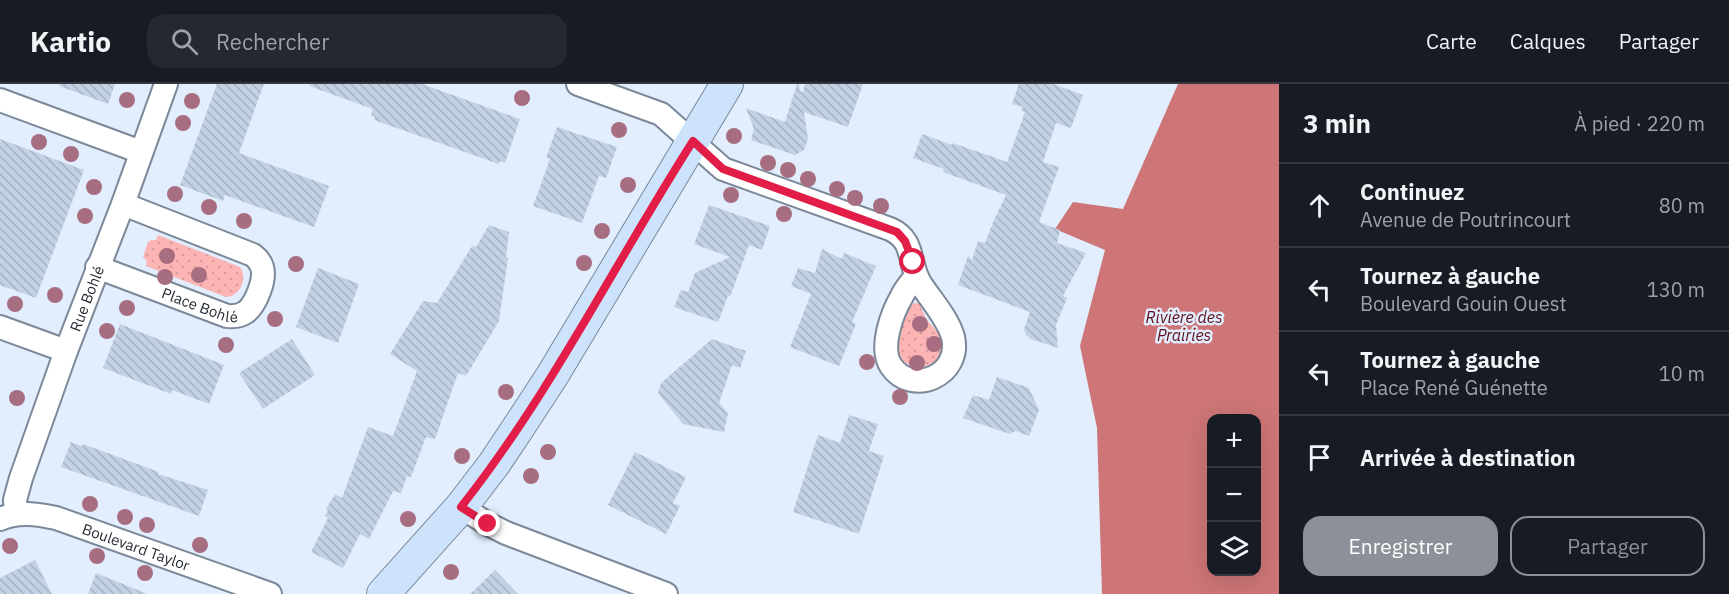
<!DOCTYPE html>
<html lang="fr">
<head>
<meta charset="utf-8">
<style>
  body { margin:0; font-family:"IBM Plex Sans",sans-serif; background:#242831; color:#f1f3f6 }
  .controls { position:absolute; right:18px; bottom:18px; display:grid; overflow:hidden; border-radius:12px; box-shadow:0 6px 24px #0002 }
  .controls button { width:54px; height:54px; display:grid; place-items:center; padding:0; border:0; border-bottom:2px solid #363941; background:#171b24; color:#f1f3f6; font:30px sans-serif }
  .stop { position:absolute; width:18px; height:18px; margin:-14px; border:4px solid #e11d48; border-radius:50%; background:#fff }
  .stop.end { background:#e11d48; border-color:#fff; box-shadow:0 2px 6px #0008 }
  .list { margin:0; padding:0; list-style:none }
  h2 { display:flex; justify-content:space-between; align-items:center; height:78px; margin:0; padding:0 24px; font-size:26px }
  h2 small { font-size:20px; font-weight:400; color:#9ea1a6 }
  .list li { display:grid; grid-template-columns:39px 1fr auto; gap:18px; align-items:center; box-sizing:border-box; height:84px; padding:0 24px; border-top:2px solid #363941 }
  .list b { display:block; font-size:22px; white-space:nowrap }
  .list p { margin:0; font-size:20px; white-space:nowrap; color:#9ea1a6 }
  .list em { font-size:20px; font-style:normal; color:#9ea1a6 }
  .actions { display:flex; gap:12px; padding:18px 24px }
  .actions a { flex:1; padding:14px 0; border:2px solid #8c9099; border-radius:18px; text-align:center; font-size:21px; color:#8c9099 }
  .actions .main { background:#8c9099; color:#fff }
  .icon { flex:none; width:33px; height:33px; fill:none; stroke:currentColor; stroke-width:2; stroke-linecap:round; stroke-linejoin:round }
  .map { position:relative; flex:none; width:1279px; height:510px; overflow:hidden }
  header { display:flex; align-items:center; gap:36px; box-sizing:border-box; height:84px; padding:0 30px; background:#171b24; border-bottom:2px solid #363941 }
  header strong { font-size:28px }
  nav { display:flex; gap:33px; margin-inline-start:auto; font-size:21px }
  .search { width:420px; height:54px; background:#242831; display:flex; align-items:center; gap:15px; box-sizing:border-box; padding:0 21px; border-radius:18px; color:#9ea1a6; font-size:22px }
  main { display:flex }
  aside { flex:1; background:#171b24 }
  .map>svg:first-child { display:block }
</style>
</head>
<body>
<header>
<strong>Kartio</strong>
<div class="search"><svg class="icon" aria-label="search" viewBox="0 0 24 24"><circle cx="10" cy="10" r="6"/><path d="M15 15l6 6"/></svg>Rechercher</div>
<nav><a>Carte</a><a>Calques</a><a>Partager</a></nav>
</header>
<main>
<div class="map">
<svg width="1279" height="510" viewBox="0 0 1279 510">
  <defs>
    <pattern id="grass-dots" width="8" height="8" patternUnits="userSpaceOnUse" patternTransform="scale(1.5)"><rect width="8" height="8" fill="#fcb5b4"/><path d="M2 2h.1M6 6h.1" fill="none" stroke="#d89c9b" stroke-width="1.8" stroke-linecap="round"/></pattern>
    <pattern id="building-back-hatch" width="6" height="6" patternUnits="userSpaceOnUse" patternTransform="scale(1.5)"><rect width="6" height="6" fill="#c2d2e4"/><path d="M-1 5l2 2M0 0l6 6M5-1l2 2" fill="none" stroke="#a7b4c4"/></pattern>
  </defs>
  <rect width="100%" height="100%" fill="#e2eefd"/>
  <g fill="url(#grass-dots)">
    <path d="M158 151 240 183C248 194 240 213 226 213L146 182 147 177 143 173 148 158 151 156H156Z"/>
    <path d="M919 219C922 225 924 231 927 236 933 243 941 250 942 259 946 287 900 292 897 264 896 252 907 231 911 220Z"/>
  </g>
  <path fill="#cd7577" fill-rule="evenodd" d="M1178 0H1279V510H1102L1097 344 1080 262 1105 166 1055 145 1073 118 1123 125ZM1212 334H1256V488H1212Z"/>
  <g fill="url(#building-back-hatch)">
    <polygon points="60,0 115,0 108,20 59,2"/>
    <polygon points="217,0 264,0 239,69 329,102 314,143 225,111 223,117 180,101"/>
    <polygon points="310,0 422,0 520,35 505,79 500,77 499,80 374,36 375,33 371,31 373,25 309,2"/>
    <polygon points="797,0 799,0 800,7 803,8 805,0 863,0 848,43 804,28 808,55 804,66 795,71 751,56 754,45 746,24 785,38"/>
    <polygon points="1019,0 1053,0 1083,11 1071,44 1056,39 1043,78 1059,83 1039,138 1060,146 1057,159 1086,169 1063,212 1067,214 1056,241 1058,264 1031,255 1026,251 1024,245 1030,228 958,201 968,172 972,176 978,157 985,159 994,136 1006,111 943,88 944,85 913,74 922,50 952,61 953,59 1007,78 1025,28 1021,27 1023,23 1012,20"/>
    <polygon points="557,43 617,63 606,94 599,92 582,139 533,122 550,75 546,74"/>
    <polygon points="0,55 84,86 36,214 0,201"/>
    <polygon points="709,121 770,142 762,166 749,161 730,213 728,212 718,238 674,223 681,206 688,208 695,189 730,173 694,160"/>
    <polygon points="489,141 509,148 506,174 508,174 499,237 466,292 458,289 435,355 426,353 411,393 407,392 401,409 393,407 369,455 360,450 343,484 311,468 328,434 325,432 328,426 326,425 335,410 342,414 368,343 393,352 417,287 390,270 423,217 437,219 472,162 476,163"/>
    <polygon points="822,165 842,175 844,169 876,182 852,238 856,240 839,282 790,263 811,210 791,202 798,184 815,189"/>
    <polygon points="318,184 359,200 338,259 296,243"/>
    <polygon points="120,240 224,281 209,320 172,306 171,310 103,284"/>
    <polygon points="292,255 315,291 263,325 239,289"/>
    <polygon points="712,255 746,267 740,284 732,281 719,319 728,329 724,348 683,340 658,309 661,299"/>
    <polygon points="997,293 1029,304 1039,326 1029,352 1015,347 1010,350 963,334 973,311 989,316"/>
    <polygon points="849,331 878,340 869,367 884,372 859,450 793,428 818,351 840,359"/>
    <polygon points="71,358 82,362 83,360 159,388 158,390 208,406 199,432 61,383"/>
    <polygon points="635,368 686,393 673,419 680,422 666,450 608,421"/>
    <polygon points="35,476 52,510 0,510 0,494"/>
    <polygon points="495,486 518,510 470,510"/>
    <polygon points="96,489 145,509 145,510 88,510"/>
  </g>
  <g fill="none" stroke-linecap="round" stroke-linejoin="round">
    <defs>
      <g id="street">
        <path d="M578 0 661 30 723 85 890 145C917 157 907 182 922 202 932 217 948 235 953 253 962 291 912 313 891 282 879 264 892 229 902 212 905 205 911 199 915 193"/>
        <polyline points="0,16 141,68"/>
        <path id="s1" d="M97 183 227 232C234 233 240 232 246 228 256 220 266 195 262 183 260 177 257 174 253 171L123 120"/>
        <polyline points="0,243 66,267"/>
        <polyline points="461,423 488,440 506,449 666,510"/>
        <path id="s2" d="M16 430 15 416 21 394 66 267 123 120 166 0"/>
        <path id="s3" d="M0 435C19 427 37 430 56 434L270 510"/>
      </g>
      <polyline id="secondary" points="383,510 461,423 494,380 518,344 552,292 727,0"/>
    </defs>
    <use href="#street" stroke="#7a8898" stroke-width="26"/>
    <use href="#secondary" stroke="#7a8898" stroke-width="34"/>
    <use href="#street" stroke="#fff" stroke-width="22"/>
    <use href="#secondary" stroke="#cde3fb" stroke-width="32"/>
  </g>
  <g fill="#a76e81">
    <circle cx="522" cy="14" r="8"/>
    <circle cx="127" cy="16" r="8"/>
    <circle cx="192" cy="17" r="8"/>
    <circle cx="183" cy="39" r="8"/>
    <circle cx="619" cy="46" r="8"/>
    <circle cx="734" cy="52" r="8"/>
    <circle cx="39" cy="58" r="8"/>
    <circle cx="71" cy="70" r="8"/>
    <circle cx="768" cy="79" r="8"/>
    <circle cx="788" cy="86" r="8"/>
    <circle cx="808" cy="95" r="8"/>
    <circle cx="628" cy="101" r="8"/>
    <circle cx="94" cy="103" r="8"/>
    <circle cx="837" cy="105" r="8"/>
    <circle cx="175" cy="110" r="8"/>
    <circle cx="731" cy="111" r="8"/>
    <circle cx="855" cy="114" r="8"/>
    <circle cx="881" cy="122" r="8"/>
    <circle cx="209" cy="123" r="8"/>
    <circle cx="784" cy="130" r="8"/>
    <circle cx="85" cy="132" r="8"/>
    <circle cx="244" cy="137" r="8"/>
    <circle cx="602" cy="147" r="8"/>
    <circle cx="167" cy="172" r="8"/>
    <circle cx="584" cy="179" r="8"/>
    <circle cx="296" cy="180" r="8"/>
    <circle cx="199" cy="191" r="8"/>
    <circle cx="165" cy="193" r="8"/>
    <circle cx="55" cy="211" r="8"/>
    <circle cx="15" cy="220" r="8"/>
    <circle cx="127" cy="224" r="8"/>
    <circle cx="275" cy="235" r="8"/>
    <circle cx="920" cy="240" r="8"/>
    <circle cx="107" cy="247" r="8"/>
    <circle cx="934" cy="260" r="8"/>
    <circle cx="226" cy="261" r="8"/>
    <circle cx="867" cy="278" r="8"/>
    <circle cx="917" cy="279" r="8"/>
    <circle cx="506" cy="308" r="8"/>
    <circle cx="900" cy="313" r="8"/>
    <circle cx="17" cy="314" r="8"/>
    <circle cx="548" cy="368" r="8"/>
    <circle cx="462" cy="372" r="8"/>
    <circle cx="531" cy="392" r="8"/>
    <circle cx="90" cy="420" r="8"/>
    <circle cx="125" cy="433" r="8"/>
    <circle cx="408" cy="435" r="8"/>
    <circle cx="147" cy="441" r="8"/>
    <circle cx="200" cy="461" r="8"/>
    <circle cx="10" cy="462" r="8"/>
    <circle cx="97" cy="472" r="8"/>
    <circle cx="451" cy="488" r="8"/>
    <circle cx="145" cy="489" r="8"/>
  </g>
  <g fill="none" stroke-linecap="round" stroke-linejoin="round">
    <path stroke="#e11d48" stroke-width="8" d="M488 440 461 423C551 309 615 179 693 57L723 85 897 148 905 157 913 178"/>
  </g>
  <g text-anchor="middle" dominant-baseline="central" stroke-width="5" stroke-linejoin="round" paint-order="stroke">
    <g font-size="15" fill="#262c33" stroke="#e2eefd">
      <text stroke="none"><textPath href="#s2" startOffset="228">Rue Bohlé</textPath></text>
      <text stroke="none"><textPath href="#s1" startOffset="110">Place Bohlé</textPath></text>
      <text stroke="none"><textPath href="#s3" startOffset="142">Boulevard Taylor</textPath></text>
    </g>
    <g font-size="16" font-style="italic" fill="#5f0f1a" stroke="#e2eefd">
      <text x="1184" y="233">Rivière des<tspan x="1184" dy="18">Prairies</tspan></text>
    </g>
  </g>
</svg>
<div class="controls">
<button>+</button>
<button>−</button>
<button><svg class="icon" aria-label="layers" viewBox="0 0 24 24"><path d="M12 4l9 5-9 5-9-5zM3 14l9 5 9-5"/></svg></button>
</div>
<div class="stop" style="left:913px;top:178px"></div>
<div class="stop end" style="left:488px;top:440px"></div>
</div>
<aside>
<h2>3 min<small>À pied · 220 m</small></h2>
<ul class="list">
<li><svg class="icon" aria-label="ahead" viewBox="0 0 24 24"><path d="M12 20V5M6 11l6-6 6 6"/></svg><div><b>Continuez</b><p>Avenue de Poutrincourt</p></div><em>80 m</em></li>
<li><svg class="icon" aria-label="left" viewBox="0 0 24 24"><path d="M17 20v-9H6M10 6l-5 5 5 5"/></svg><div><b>Tournez à gauche</b><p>Boulevard Gouin Ouest</p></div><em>130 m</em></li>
<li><svg class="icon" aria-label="left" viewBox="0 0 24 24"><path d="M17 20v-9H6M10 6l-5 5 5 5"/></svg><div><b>Tournez à gauche</b><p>Place René Guénette</p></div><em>10 m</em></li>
<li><svg class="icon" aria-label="arrive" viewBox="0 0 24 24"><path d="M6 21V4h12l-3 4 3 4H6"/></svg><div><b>Arrivée à destination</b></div></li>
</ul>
<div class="actions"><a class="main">Enregistrer</a><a>Partager</a></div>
</aside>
</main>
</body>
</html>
